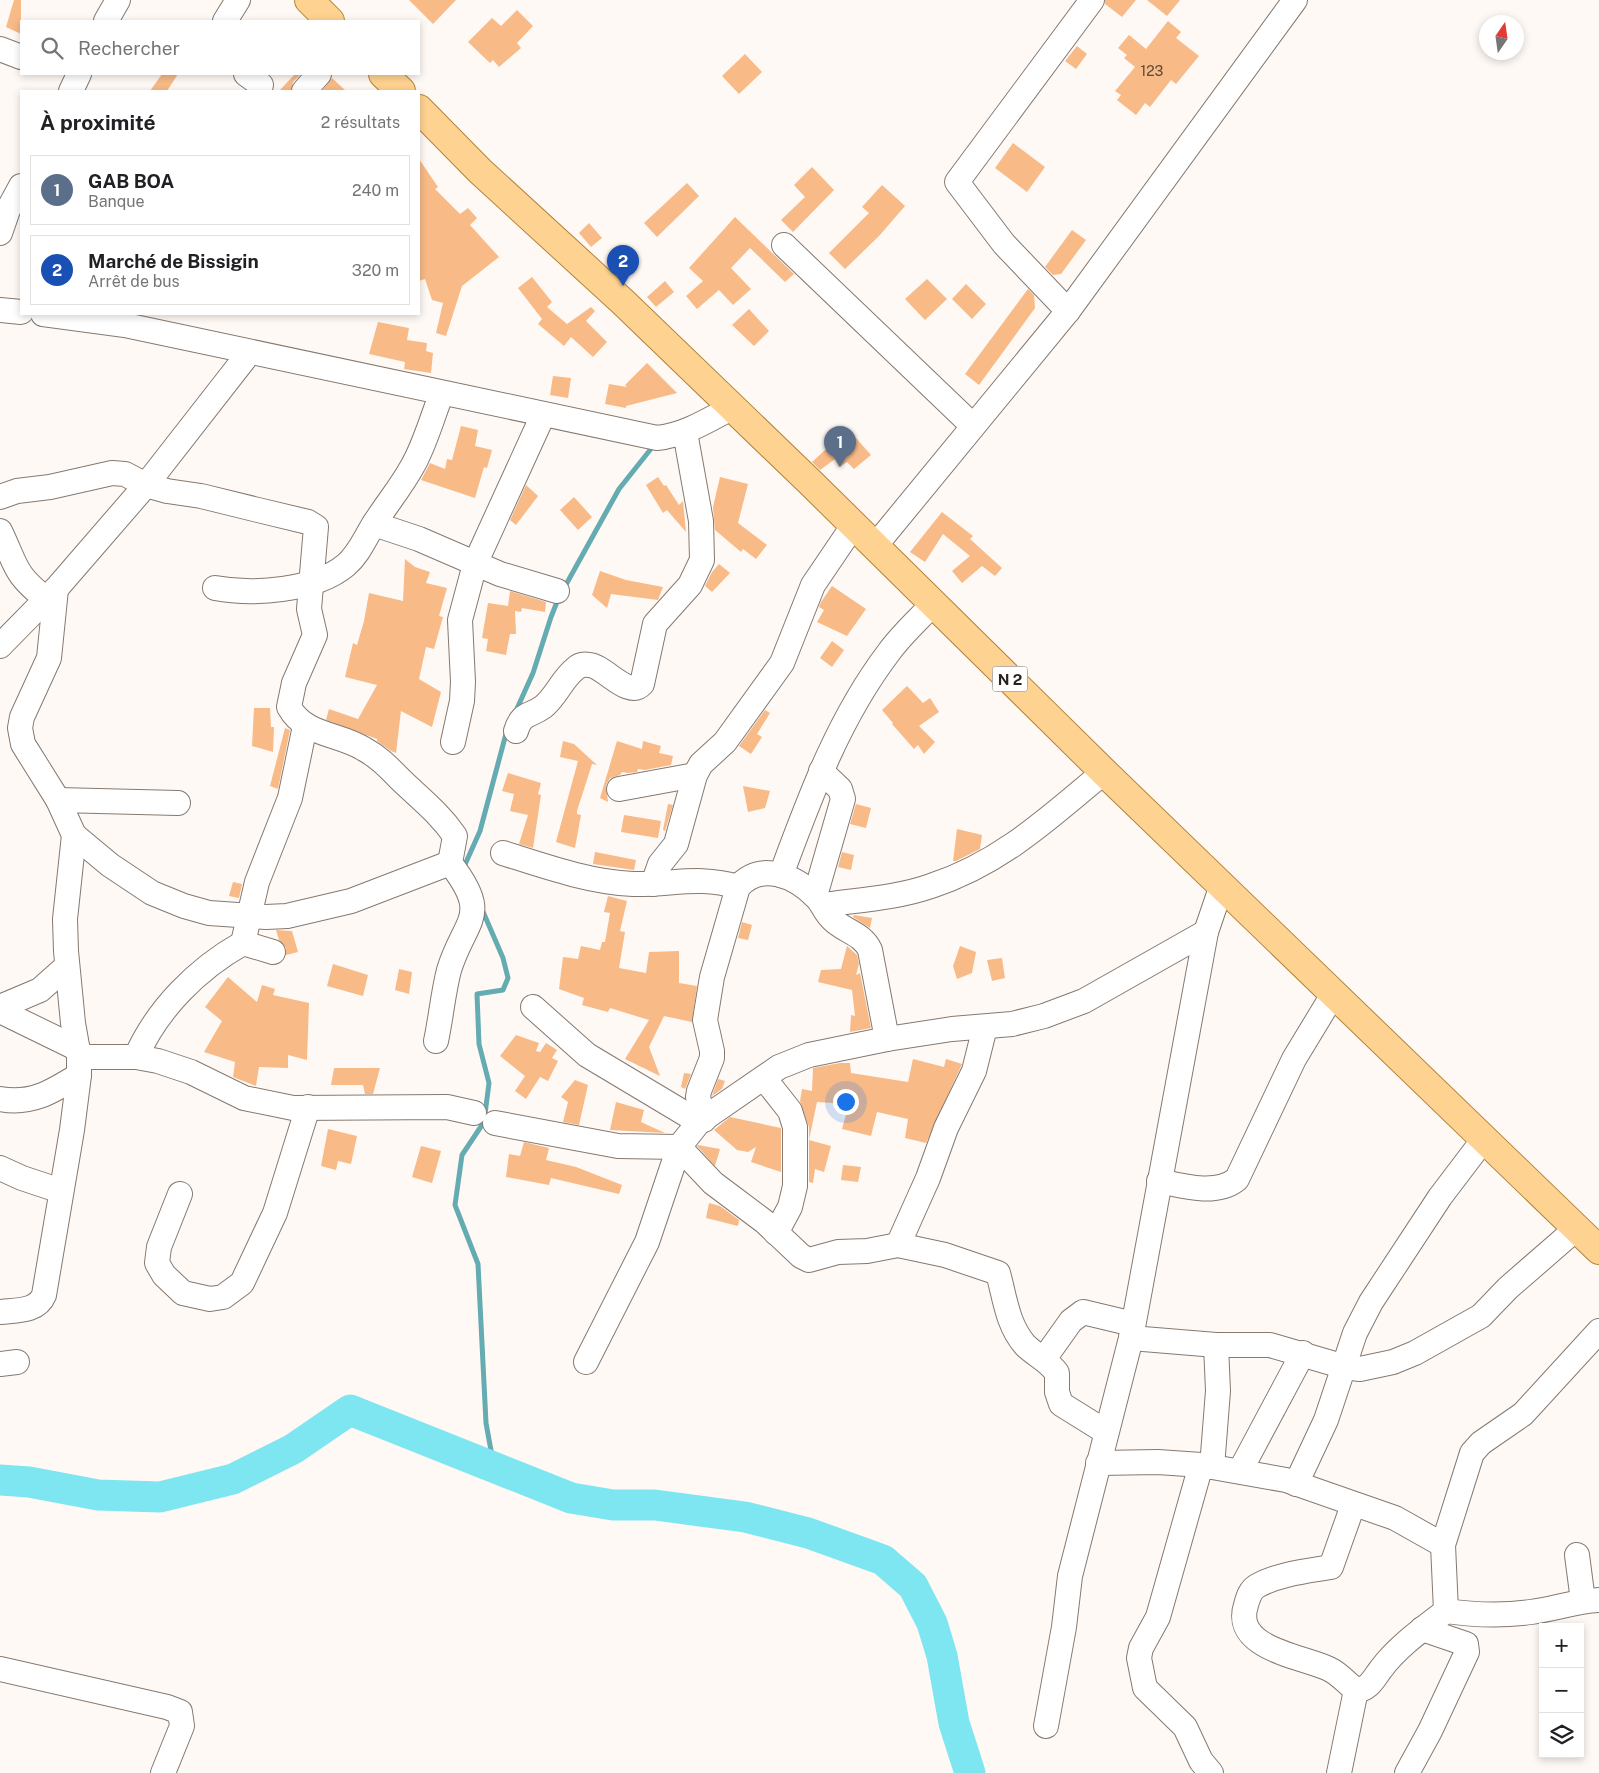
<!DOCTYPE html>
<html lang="fr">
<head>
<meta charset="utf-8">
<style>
  body { margin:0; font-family:"Public Sans",sans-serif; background:#f2f2f2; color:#202124 }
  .controls { position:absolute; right:15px; bottom:15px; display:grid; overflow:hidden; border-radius:0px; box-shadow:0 2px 8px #0003 }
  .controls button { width:45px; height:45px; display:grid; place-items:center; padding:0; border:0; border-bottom:1px solid #e0e0e0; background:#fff; color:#202124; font:25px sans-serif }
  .compass { position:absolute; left:1479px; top:15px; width:45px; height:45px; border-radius:50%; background:#fff; box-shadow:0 2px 8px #0003; rotate:13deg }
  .you { position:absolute; left:845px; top:1101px; width:18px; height:18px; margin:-12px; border:4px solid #fff; border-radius:50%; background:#1a73e8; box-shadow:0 0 0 8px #1a73e833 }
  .badge { display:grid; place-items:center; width:32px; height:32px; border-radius:50%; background:#2d767f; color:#fff; font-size:16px; font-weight:700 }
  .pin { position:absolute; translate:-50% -41px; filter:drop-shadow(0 1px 2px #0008) }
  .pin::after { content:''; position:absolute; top:26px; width:18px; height:15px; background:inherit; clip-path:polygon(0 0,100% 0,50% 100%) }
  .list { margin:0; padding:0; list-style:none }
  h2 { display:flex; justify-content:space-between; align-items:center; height:65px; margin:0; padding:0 20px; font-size:21px }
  h2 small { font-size:16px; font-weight:400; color:#757577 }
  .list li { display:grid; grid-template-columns:32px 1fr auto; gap:15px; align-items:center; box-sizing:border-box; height:70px; margin:0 10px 10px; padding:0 10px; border:1px solid #e0e0e0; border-radius:0px }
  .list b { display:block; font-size:19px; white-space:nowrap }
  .list p { margin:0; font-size:16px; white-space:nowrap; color:#757577 }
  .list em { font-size:16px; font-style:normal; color:#757577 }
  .icon { flex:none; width:28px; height:28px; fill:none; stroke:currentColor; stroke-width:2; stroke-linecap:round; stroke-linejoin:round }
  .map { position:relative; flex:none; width:1599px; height:1773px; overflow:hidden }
  .search { position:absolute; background:#fff; box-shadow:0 2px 8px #0003; left:20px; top:20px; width:400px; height:55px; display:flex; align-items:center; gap:12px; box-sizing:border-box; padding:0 18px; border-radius:0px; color:#757577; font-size:19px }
  .panel { position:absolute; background:#fff; box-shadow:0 2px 8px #0003; left:20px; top:90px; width:400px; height:225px; border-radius:0px }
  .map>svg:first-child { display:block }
</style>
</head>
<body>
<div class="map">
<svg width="1599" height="1773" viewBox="0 0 1599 1773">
  <rect width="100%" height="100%" fill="#fff9f5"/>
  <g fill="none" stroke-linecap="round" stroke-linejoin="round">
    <g stroke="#64acb1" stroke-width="5">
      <polyline points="563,590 619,489 654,445"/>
      <polyline points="515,713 533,673 551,617 559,597"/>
      <polyline points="463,869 480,831 507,730"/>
      <polyline points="481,907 503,958 508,978 503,990 477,994 479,1044 489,1083 484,1122 462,1155 455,1205 478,1264 486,1423 494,1467"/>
    </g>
    <polyline stroke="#7ee6f0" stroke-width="31" points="0,1480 29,1482 98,1495 160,1497 233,1479 293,1449 350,1410 571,1498 613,1505 655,1505 745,1517 808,1533 883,1560 913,1586 932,1623 942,1656 954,1723 970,1773"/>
  </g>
  <g fill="#f8ba87">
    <polygon points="14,0 21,0 21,34 6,27"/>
    <polygon points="409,0 456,0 433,24"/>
    <polygon points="1105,0 1136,0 1122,17 1105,4"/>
    <polygon points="1147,0 1180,0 1167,16"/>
    <polygon points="517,10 533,26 517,43 521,48 499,67 493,60 490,63 468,42 492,18 501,26"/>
    <polygon points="1168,21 1181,32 1176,38 1199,56 1176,84 1171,80 1150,107 1145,103 1136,115 1117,100 1121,95 1115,91 1135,67 1124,58 1127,55 1118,48 1129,35 1146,49"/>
    <polygon points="1077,46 1087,54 1076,69 1065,61"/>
    <polygon points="745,54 762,72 739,94 722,76"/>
    <polygon points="162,74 178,74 167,91 150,91"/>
    <polygon points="295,74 301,74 293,82 291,91 279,91"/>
    <polygon points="332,78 333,79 346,91 322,91"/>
    <polygon points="1013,143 1045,167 1027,192 995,168"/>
    <polygon points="419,159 438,187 435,189 460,214 468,208 477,218 470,225 499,257 462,286 446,336 436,333 443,303 432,300 425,279 419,281"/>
    <polygon points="812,167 834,190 793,232 781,220 805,197 794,185"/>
    <polygon points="687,183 699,196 657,237 644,223"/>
    <polygon points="882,185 905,206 879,236 845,269 829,253 869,213 862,207"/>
    <polygon points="735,217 794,274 785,282 750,248 731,268 751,289 733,305 719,290 697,309 686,296 703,281 689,268"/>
    <polygon points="589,223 602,238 591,247 579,233"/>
    <polygon points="1072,230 1086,240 1061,274 1053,275 1045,267"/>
    <polygon points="532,277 552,302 547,307 567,324 591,307 595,311 586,321 607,342 593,357 571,337 564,346 538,324 542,319 518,288"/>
    <polygon points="927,279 947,299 925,320 905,299"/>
    <polygon points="665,281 674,292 656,307 647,297"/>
    <polygon points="966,284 986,304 972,319 952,299"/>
    <polygon points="1028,289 1034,295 1035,308 979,385 965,374"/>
    <polygon points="749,309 769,331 754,346 732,325"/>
    <polygon points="378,322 409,328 407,340 427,343 426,351 433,353 431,373 404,369 405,362 369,354"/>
    <polygon points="647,363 677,393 626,406 626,408 605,404 609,384 627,387 625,385"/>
    <polygon points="553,376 571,378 568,398 550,395"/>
    <polygon points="461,426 478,430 475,446 492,450 487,468 484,467 475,498 421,480 430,463 445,469 447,459 452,460"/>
    <polygon points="848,429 871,455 854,469 847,462 839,467 835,459 820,470 812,462"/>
    <polygon points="658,477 664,486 666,485 679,505 683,501 686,532 667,510 663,513 646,485"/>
    <polygon points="720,477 748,484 738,523 767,545 756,559 743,549 741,552 715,530 713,507"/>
    <polygon points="526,485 538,496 516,525 510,520"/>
    <polygon points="574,497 592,517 578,530 560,510"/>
    <polygon points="942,512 973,536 970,539 1002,568 995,576 982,566 962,583 952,571 970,556 943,534 925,562 910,552"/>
    <polygon points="405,559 415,567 430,572 426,583 447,588 439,616 443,617 434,649 426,647 419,679 441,692 432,727 401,711 396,753 391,751 377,741 377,739 326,720 329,709 358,719 377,685 345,677 353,643 357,645 364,621 369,593 403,601"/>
    <polygon points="719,564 730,573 712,592 705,586 712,572"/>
    <polygon points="600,571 626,580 663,587 658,600 611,594 607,608 592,595"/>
    <polygon points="832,586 866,609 847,636 817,622 824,610 819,607 821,602"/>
    <polygon points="510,591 546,602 545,612 522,608 521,612 515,611 516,634 510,634 506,655 486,651 488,639 482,638 488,603 508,606"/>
    <polygon points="832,641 844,650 832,667 820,658"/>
    <polygon points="907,686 923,703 930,698 939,712 919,726 935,742 924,754 918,745 914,749 892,724 893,723 882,710"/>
    <polygon points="254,708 270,708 271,727 274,727 273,752 252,746"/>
    <polygon points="765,710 770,713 757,734 762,737 751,754 739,746"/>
    <polygon points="285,728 290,730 278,789 270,786"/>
    <polygon points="563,741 574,744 597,765 592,764 577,811 577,814 581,815 575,848 556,842 578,761 560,757"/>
    <polygon points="617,741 642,749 643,741 661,746 659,753 673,756 671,765 645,770 638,769 637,772 628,773 622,772 620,775 610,778 606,785 608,802 600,798"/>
    <polygon points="508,773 541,783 538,794 541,795 533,848 519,844 528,815 510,811 514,794 502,791"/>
    <polygon points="743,786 770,791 765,808 748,812"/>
    <polygon points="668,804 673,805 665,831 663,830"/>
    <polygon points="856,804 871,808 866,828 850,824"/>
    <polygon points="624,815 661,821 658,838 621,832"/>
    <polygon points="957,829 982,835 980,849 956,861 953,861"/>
    <polygon points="595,852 636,860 634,870 593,864"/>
    <polygon points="842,852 854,855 851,870 838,867"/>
    <polygon points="233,882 242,884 239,898 229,896"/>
    <polygon points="608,896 627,901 620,931 625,932 619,968 646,973 649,952 679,951 679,983 697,986 692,1022 664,1016 649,1047 660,1076 625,1059 649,1020 610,1008 608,1012 582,1005 584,998 559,989 563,957 578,959 581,946 600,950 602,942 605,942 610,913 604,912"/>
    <polygon points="854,915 872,918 870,928 853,917"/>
    <polygon points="742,922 752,925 748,940 738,938"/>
    <polygon points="276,930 292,931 298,952 286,955 286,948 279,940"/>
    <polygon points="847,946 857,955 859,964 856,975 860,973 871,1028 850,1032 851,1015 855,1016 852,990 818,982 821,970 841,969"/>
    <polygon points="960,946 976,952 972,973 957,979 953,966"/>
    <polygon points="1002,958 1005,978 992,981 987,960"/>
    <polygon points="333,964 368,975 363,996 327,986"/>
    <polygon points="399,969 412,972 409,994 395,990"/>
    <polygon points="228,977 257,1002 262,985 275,989 273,995 309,1003 307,1060 288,1055 288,1068 259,1067 256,1086 233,1077 235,1062 204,1052 222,1021 205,1007"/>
    <polygon points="516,1035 539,1043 536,1051 540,1052 546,1043 557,1050 552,1058 558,1061 548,1081 540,1077 526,1099 515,1091 525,1076 500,1056"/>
    <polygon points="913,1059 944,1067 946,1059 962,1064 926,1143 905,1138 908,1119 877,1112 871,1136 842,1129 849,1104 817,1102 809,1140 831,1146 824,1172 815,1169 813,1183 809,1182 809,1127 800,1101 802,1089 812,1091 813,1068 840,1063 850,1063 851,1073 908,1082"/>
    <polygon points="334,1068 380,1068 373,1094 365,1094 363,1085 331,1085"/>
    <polygon points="684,1073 691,1074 685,1089 681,1087"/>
    <polygon points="718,1079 725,1081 722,1089 712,1096"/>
    <polygon points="575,1080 588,1085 579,1125 563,1122 568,1102 561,1097"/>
    <polygon points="616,1102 644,1110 641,1122 665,1133 610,1130"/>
    <polygon points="730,1117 781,1128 781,1172 751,1162 756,1147 748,1152 737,1150 714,1130"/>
    <polygon points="328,1129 357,1136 351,1164 338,1161 336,1170 321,1166"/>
    <polygon points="524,1142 549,1148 546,1160 576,1167 622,1185 619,1194 551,1178 549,1185 506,1177 509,1154 520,1156"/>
    <polygon points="698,1145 720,1149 715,1166 697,1146"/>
    <polygon points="421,1146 441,1151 432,1183 412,1177"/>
    <polygon points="843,1165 861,1167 858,1182 841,1180"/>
    <polygon points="709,1203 720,1206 739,1220 738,1226 706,1218"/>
  </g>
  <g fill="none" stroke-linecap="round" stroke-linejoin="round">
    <defs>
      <g id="minor">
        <polyline points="106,21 118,0"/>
        <polyline points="225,21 238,0"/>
        <polyline points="0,49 21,57"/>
        <polyline points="246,74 261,85"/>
        <polyline points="71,91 79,74"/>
        <polyline points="304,91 319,74"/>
        <polyline points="0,233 8,210 21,186"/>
        <polyline points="784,245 972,425"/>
        <polyline points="0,310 21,312"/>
        <polyline points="1068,311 1004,244 957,182 1092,0"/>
        <path d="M43 314 125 325 657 438C684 435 707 421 731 408"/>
        <path d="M0 497 17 491 50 487 112 473 125 474 146 485 167 491 201 496 258 510 308 522 316 527 309 609 315 635 294 683 289 707C305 736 338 733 364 749 379 757 390 769 402 781 421 799 440 814 455 836L450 863C492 917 465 918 449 970 443 993 441 1018 436 1041"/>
        <polyline points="374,524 419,539 500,574 557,591"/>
        <path d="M0 531C17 566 13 573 46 599"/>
        <polyline points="875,546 1068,311 1295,0"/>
        <path d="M215 588C253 595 315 591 346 565 359 554 365 538 374 524 386 505 401 487 412 467 425 445 432 417 442 393"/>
        <polyline points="56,589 49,658 22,717 20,728 23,744 58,800 74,835 110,865 152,893 184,906 209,913 266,917 287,916 351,901 450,863"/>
        <polyline points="0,646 56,589 146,485 249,353"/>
        <path d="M516 731C522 712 529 717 543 707 556 697 562 679 575 669 579 665 584 664 589 665 605 666 628 699 642 684L655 624 690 585 702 560 701 521 685 432"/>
        <polyline points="453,742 462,701 463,682 460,620 475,564 543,415"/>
        <polyline points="619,789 695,775"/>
        <polyline points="58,800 178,803"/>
        <path d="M503 853C544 866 589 882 633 884 672 885 699 875 738 887"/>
        <path d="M781 875C810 797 838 719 889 652 902 634 919 619 933 604"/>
        <polyline points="653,884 660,864 676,844 695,775 701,764 725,742 782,663 813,585 853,526"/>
        <polyline points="815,896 843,799 840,789 821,771"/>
        <path d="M823 905C858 900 897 898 931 886 1000 864 1050 817 1104 772"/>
        <polyline points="243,943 257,882 290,798 305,726"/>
        <polyline points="0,1007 40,990 67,966"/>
        <polyline points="533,1007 587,1055 699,1122"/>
        <polyline points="0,1011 78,1049"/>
        <polyline points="79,1057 136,1057 158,1061 191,1072 244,1098 293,1108 447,1107 474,1113"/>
        <path d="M136 1057C157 1009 197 969 243 943L273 952"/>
        <polyline points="764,1078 790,1111 795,1127 795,1186 790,1207 776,1233"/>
        <path d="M0 1099C32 1105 53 1091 79 1075"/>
        <path d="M704 1120 698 1097 699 1091 712 1058V1051L705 1020 712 977 738 887C761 861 795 876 816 897 823 904 825 913 832 919 845 932 862 933 870 950L887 1039"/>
        <path d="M495 1123 618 1146 679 1147 713 1183 765 1222 801 1256 809 1260 838 1252 867 1251 898 1245 945 1255 998 1273C1005 1298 1007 1324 1025 1345 1035 1355 1049 1361 1057 1373V1392L1061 1404 1106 1432"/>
        <polyline points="0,1168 22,1178 61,1191"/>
        <path d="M1159 1181C1182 1186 1217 1196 1237 1179L1294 1059 1334 993"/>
        <polyline points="180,1194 159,1247 157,1263 164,1275 183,1293 210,1299 223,1297 242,1283 275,1213 308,1107"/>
        <polyline points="898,1245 928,1178 946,1128 974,1071 985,1027"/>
        <path d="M0 1312C16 1310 37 1312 44 1295L72 1130 79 1075V1057L73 1023 66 951 65 919 74 835"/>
        <polyline points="1131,1338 1216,1345 1270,1345 1345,1367 1360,1369 1393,1362 1415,1353 1481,1316 1508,1288 1577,1228"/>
        <polyline points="1044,1359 1071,1321 1083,1312 1133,1324"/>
        <polyline points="586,1362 647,1242 679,1147 699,1122 779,1067 809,1055 887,1039 952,1029 1012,1024 1044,1016 1084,1001 1206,932"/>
        <polyline points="0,1364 17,1362"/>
        <polyline points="1098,1463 1158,1462 1201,1465 1286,1480 1395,1518 1443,1545"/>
        <polyline points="1201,1465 1158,1617 1141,1648 1139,1658 1145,1688 1185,1727 1201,1761 1211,1773"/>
        <polyline points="1212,1467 1218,1391 1216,1345"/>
        <polyline points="1240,1471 1303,1353"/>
        <polyline points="1296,1484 1326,1420 1355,1333 1371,1302 1440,1197 1484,1139"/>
        <path d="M1353 1505 1331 1567C1307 1571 1278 1574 1257 1586 1250 1590 1248 1598 1246 1605 1232 1649 1302 1656 1329 1669 1340 1674 1346 1683 1356 1690 1369 1690 1374 1678 1381 1669 1398 1646 1424 1628 1446 1611 1474 1615 1503 1616 1531 1612 1554 1609 1576 1601 1599 1600"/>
        <polyline points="1577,1555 1583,1601"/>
        <polyline points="1446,1611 1443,1545 1472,1453 1481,1443 1523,1414 1599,1331"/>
        <polyline points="0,1669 167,1707 180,1712 182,1726 163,1773"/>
        <polyline points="1046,1726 1064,1627 1070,1576 1131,1338 1206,932 1222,885"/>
        <polyline points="1339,1773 1356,1690"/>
        <polyline points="1407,1773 1430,1731 1467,1652 1466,1644 1422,1629"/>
      </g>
      <g id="major">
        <polyline points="309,0 330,21"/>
        <polyline points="383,74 401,91"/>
        <polyline points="419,109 480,171 623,302 813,485 1104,772 1599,1250"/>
      </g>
    </defs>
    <use href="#minor" stroke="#857970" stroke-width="26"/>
    <use href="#major" stroke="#b38339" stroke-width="30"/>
    <use href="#minor" stroke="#fff" stroke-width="24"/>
    <use href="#major" stroke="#fed391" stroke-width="28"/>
  </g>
  <g text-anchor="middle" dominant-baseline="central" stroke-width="4" stroke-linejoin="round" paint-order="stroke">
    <g font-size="14" fill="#5c4939">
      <text x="1152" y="71">123</text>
    </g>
    <rect fill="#fff" stroke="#686562" stroke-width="1" x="992.5" y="666.5" width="35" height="25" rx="4"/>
    <g font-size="15" font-weight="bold" fill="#28231f">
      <text x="1010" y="679">N 2</text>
    </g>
  </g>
</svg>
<div class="controls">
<button>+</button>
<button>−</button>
<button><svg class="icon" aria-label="layers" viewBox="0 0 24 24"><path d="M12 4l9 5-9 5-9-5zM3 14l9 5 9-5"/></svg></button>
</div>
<svg class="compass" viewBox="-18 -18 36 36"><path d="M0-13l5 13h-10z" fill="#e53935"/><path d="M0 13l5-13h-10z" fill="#757577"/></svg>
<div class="you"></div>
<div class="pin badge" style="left:840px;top:467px;background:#5c6f8a">1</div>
<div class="pin badge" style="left:623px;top:286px;background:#1a4fb4">2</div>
<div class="search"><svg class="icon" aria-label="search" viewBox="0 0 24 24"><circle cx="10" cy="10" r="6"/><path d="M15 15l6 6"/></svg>Rechercher</div>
<section class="panel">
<h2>À proximité<small>2 résultats</small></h2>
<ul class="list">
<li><span class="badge" style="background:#5c6f8a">1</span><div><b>GAB BOA</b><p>Banque</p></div><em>240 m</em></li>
<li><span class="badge" style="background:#1a4fb4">2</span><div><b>Marché de Bissigin</b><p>Arrêt de bus</p></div><em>320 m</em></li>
</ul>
</section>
</div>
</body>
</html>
